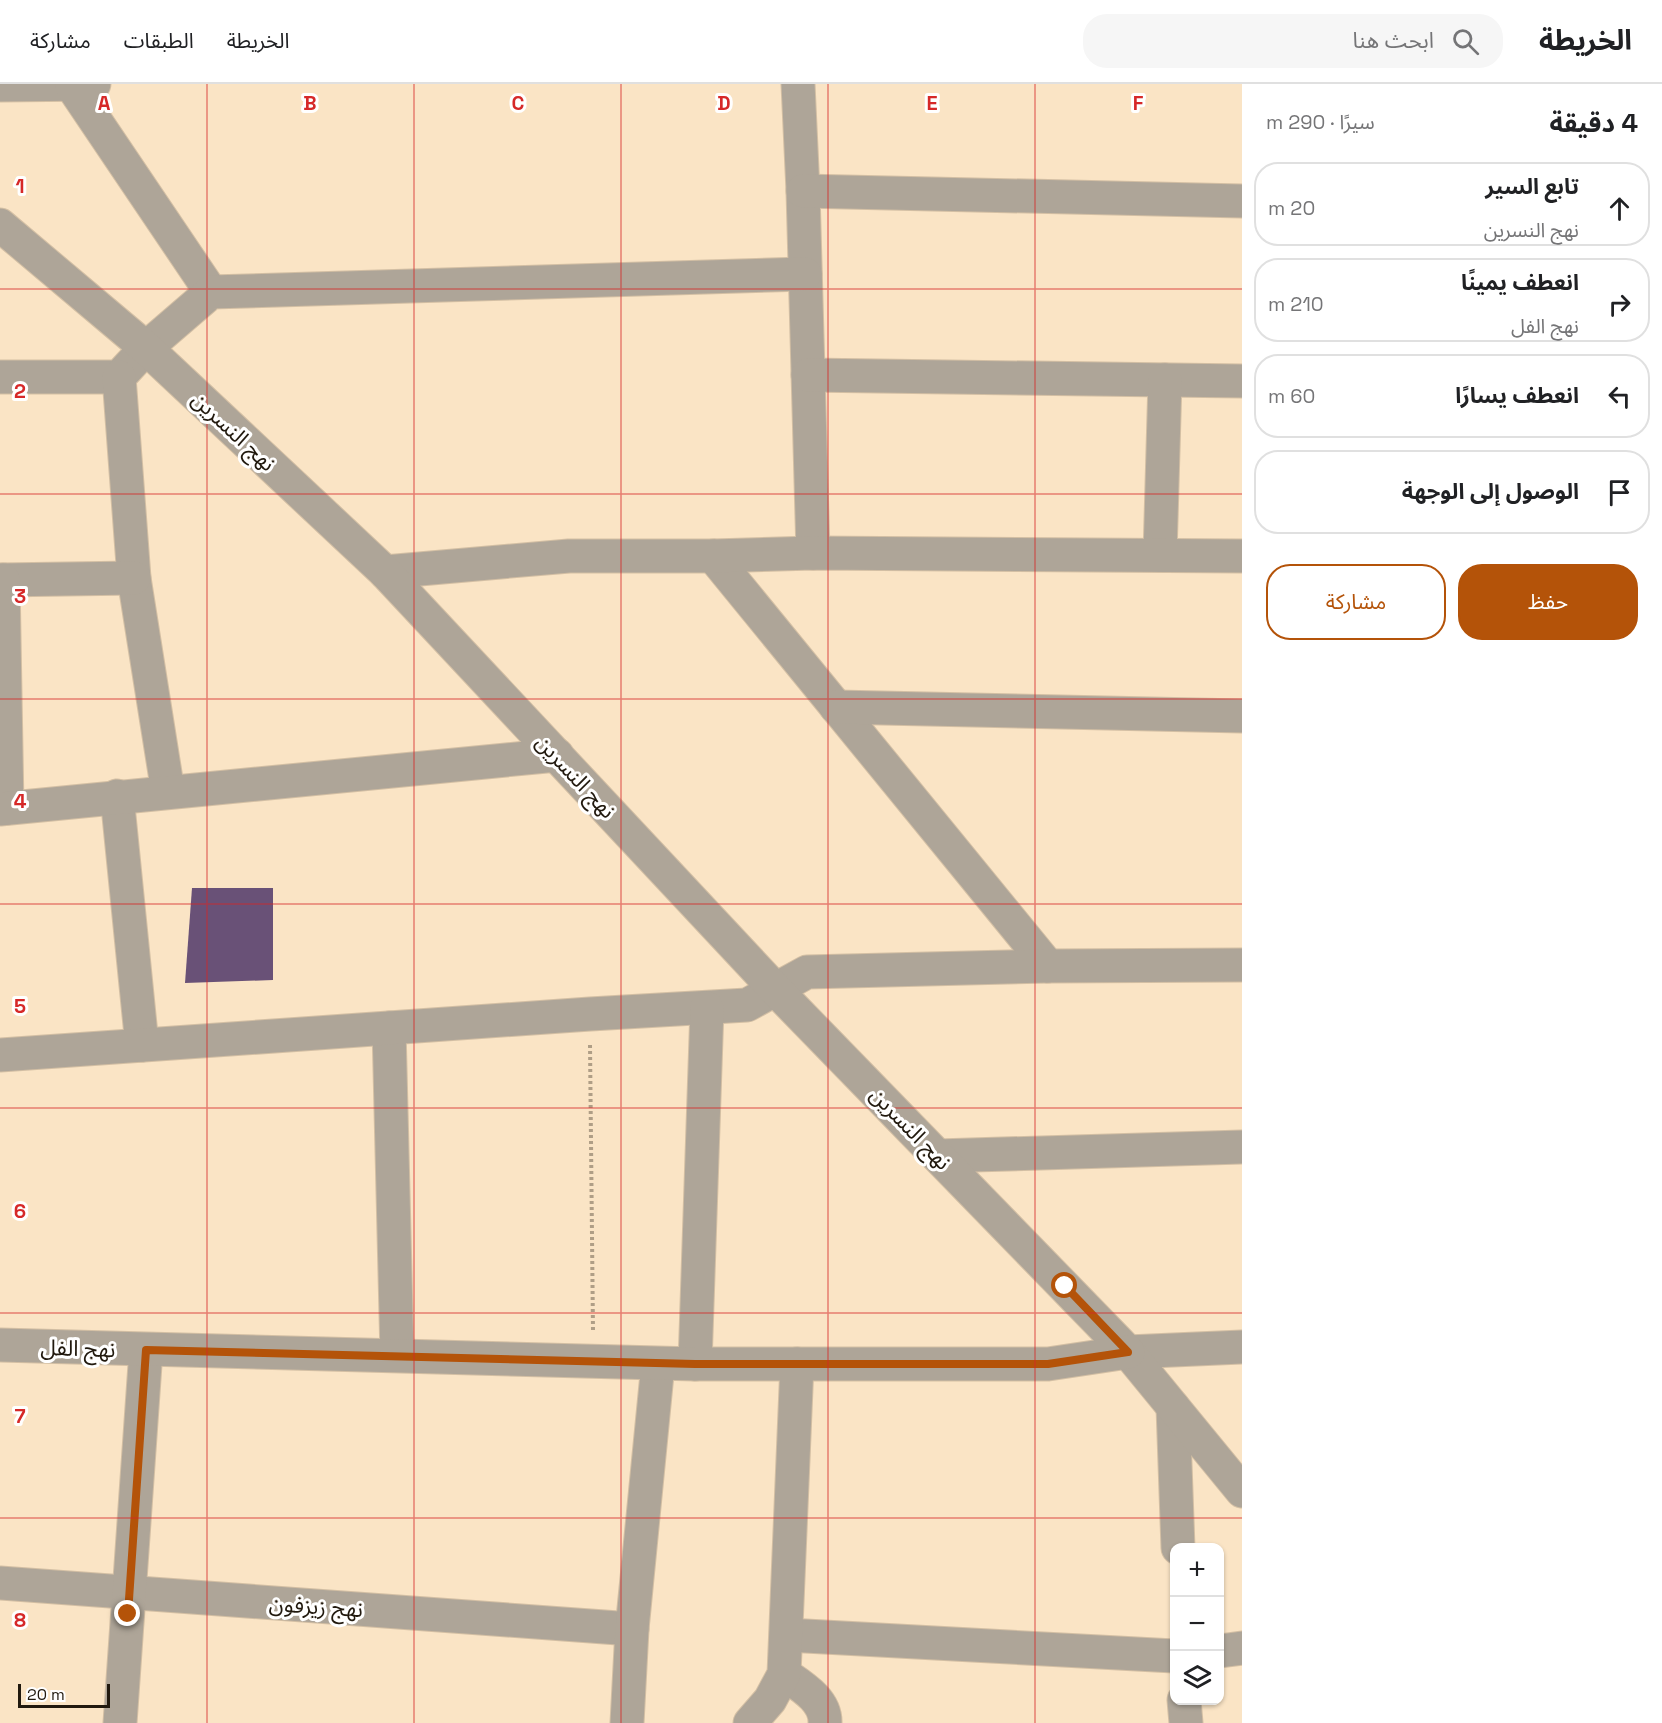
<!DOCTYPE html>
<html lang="ar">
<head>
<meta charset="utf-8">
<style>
  body { margin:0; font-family:"Space Grotesk","Noto Sans Arabic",sans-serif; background:#f6f6f6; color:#202124; direction:rtl }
  .controls { position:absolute; right:18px; bottom:18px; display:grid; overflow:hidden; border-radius:12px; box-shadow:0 2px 4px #0004 }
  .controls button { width:54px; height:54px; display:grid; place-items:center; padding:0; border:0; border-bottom:2px solid #e0e0e0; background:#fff; color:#202124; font:30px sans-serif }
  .scale { position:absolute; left:18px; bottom:15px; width:92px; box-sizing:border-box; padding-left:6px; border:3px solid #21190e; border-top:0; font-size:16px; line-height:21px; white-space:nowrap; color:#21190e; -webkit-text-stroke:4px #fff; paint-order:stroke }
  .stop { position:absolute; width:18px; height:18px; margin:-14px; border:4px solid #b45309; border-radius:50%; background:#fff }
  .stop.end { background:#b45309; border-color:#fff; box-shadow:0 2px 6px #0008 }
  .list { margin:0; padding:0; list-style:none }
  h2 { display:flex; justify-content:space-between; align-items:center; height:78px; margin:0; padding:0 24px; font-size:26px }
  h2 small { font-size:20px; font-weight:400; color:#757577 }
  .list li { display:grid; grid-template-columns:39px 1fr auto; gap:18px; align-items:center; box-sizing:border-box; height:84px; margin:0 12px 12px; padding:0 12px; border:2px solid #e0e0e0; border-radius:24px }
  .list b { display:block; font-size:22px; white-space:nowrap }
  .list p { margin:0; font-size:20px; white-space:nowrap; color:#757577 }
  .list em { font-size:20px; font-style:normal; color:#757577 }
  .actions { display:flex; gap:12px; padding:18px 24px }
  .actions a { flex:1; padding:14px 0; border:2px solid #b45309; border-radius:24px; text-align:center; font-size:21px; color:#b45309 }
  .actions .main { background:#b45309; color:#fff }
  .icon { flex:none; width:33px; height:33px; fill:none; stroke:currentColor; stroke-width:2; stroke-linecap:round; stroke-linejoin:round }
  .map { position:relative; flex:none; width:1242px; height:1639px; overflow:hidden; direction:ltr }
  header { display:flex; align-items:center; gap:36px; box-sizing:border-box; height:84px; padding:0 30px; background:#fff; border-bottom:2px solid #e0e0e0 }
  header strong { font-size:28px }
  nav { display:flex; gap:33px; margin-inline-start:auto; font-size:21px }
  .search { width:420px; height:54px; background:#f6f6f6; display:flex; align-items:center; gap:15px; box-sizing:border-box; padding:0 21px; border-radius:24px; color:#757577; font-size:22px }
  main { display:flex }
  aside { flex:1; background:#fff }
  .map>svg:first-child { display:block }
</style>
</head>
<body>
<header>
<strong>الخريطة</strong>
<div class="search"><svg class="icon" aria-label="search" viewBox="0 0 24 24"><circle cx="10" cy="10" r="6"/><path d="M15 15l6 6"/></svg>ابحث هنا</div>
<nav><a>الخريطة</a><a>الطبقات</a><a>مشاركة</a></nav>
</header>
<main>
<aside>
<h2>4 دقيقة<small>سيرًا · 290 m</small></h2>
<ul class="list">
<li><svg class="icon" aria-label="ahead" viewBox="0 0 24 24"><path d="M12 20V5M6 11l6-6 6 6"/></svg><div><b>تابع السير</b><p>نهج النسرين</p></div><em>20 m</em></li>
<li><svg class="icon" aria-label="right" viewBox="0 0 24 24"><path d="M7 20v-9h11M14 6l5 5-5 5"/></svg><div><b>انعطف يمينًا</b><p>نهج الفل</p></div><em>210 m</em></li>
<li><svg class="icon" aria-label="left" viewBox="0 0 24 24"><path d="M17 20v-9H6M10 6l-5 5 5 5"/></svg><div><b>انعطف يسارًا</b></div><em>60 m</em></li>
<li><svg class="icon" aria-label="arrive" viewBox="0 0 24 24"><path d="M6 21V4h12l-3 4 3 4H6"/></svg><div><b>الوصول إلى الوجهة</b></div></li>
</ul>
<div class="actions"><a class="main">حفظ</a><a>مشاركة</a></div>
</aside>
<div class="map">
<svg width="1242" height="1639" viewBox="0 0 1242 1639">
  <rect width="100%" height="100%" fill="#fae4c5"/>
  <polygon fill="#695177" points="192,804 273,804 273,896 185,899"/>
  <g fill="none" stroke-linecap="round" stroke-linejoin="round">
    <defs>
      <g id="minor">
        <polyline points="798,0 803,107 813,469"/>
        <polyline points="0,1 94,0"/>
        <polyline points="72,2 211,208"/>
        <polyline points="803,107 1242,117"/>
        <polyline points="808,291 1242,297"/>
        <polyline points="0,293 119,293 146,264 211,208 805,190"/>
        <polyline points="119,293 134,494 168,708"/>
        <polyline points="1160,471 1165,296"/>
        <polyline points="713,472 1048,882"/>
        <polyline points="385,488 569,472 713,472 813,469 1242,472"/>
        <polyline points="0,496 134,494"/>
        <polyline points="3,496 7,724"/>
        <polyline points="836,623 1242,632"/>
        <polyline points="117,712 142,961"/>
        <polyline points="0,725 557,671"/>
        <polyline points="389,944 397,1271"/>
        <polyline points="0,971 590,930 747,921 807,888 1048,882 1242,881"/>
        <polyline points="938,1072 1242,1063"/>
        <polyline points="1128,1268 1242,1263"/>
        <polyline points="695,1280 707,924"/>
        <polyline points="1173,1323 1178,1464"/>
        <polyline points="0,1499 632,1545"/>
        <polyline points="787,1551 1174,1572"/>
        <polyline points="1220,1567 1242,1564"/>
        <path d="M784 1590C801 1602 826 1616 825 1639"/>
        <polyline points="1184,1616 1186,1639"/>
        <polyline points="120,1639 146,1266"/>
        <polyline points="627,1639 632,1545 658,1280"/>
        <polyline points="750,1639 770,1616 784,1590 797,1280"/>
      </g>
      <g id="tertiary">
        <polyline points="0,141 146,264 385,488 776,906 1128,1268 1242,1407"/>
        <polyline points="0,1261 695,1280 1048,1280 1128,1268"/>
      </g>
    </defs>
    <use href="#minor" stroke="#d3bfa4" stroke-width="35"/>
    <use href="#tertiary" stroke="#d3bfa4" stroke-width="35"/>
    <polyline stroke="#af9e86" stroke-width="4" stroke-dasharray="3 3" stroke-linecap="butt" points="590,961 593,1247"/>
    <use href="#minor" stroke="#aea598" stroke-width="33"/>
    <use href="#tertiary" stroke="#aea598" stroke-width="33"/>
  </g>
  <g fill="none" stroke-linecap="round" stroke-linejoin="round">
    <polyline stroke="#b45309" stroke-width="8" points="128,1530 146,1266 695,1280 1048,1280 1128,1268 1065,1202"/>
  </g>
  <path fill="none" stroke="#d62828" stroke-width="1.5" stroke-opacity="0.55" d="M207 0V1639M414 0V1639M621 0V1639M828 0V1639M1035 0V1639M0 205H1242M0 410H1242M0 615H1242M0 820H1242M0 1024H1242M0 1229H1242M0 1434H1242"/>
  <g text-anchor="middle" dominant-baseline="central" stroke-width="6" stroke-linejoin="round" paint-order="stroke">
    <g font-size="22" fill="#21190e" stroke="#fff">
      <text transform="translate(234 347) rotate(43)">نهج النسرين</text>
      <text transform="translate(576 692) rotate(47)">نهج النسرين</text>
      <text transform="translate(911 1044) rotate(46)">نهج النسرين</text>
      <text transform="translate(78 1264) rotate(2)">نهج الفل</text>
      <text transform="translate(316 1522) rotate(4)">نهج زيزفون</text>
    </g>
  </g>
  <g font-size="20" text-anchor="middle" font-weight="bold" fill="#d62828" stroke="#fff" stroke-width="6" stroke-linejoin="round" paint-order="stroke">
    <text x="104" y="26">A</text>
    <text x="310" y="26">B</text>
    <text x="518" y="26">C</text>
    <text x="724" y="26">D</text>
    <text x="932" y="26">E</text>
    <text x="1138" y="26">F</text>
    <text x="20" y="109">1</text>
    <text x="20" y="314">2</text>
    <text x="20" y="519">3</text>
    <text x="20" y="724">4</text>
    <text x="20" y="929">5</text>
    <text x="20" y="1134">6</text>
    <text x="20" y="1339">7</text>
    <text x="20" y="1543">8</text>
  </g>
</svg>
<div class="controls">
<button>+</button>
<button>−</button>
<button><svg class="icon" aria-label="layers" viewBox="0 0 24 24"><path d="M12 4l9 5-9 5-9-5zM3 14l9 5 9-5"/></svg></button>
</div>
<div class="scale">20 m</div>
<div class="stop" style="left:1065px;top:1202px"></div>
<div class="stop end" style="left:128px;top:1530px"></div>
</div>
</main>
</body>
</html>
